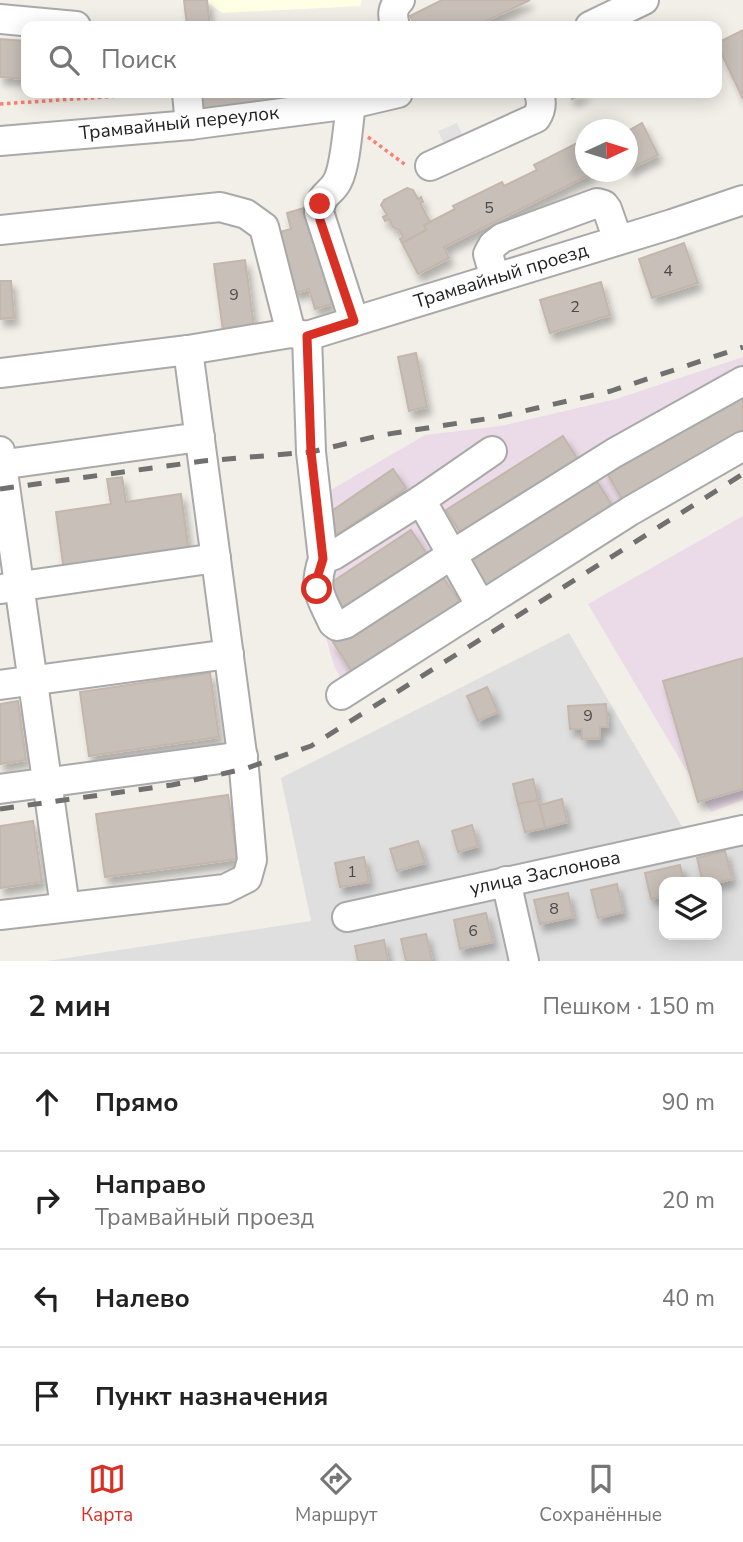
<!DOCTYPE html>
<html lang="ru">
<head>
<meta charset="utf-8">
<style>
  body { margin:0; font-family:"Nunito Sans",sans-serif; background:#f2f2f2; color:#222 }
  .controls { position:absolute; right:21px; bottom:21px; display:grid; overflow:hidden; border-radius:14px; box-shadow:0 4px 18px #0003 }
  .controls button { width:63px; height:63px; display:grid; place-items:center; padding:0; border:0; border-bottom:2px solid #e0e0e0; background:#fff; color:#222; font:35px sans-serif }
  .compass { position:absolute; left:575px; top:119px; width:63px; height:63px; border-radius:50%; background:#fff; box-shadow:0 4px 18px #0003; rotate:86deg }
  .stop { position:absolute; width:21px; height:21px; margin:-16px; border:5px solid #d93025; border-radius:50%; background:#fff }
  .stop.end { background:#d93025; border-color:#fff; box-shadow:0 2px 7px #0008 }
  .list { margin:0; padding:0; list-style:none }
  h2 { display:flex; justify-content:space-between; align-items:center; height:91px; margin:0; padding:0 28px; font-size:30px }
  h2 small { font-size:23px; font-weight:400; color:#767676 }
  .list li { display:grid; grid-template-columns:46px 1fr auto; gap:21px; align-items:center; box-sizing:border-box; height:98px; padding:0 28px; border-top:2px solid #e0e0e0 }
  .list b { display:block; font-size:26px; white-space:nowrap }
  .list p { margin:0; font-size:23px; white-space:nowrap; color:#767676 }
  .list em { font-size:23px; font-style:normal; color:#767676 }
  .icon { flex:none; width:38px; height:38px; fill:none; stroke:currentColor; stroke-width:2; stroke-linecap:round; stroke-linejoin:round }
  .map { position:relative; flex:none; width:743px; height:961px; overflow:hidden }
  .search { position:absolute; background:#fff; box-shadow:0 4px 18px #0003; left:21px; right:21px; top:21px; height:77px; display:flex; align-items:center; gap:18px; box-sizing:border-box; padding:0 24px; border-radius:14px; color:#767676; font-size:26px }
  .sheet { height:483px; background:#fff }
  nav { display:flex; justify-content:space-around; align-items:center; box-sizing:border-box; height:98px; border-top:2px solid #e0e0e0; background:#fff; font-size:19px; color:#767676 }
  nav a { display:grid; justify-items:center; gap:4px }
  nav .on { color:#d93025 }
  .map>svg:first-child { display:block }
</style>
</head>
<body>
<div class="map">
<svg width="743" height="961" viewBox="0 0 743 961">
  <defs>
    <filter id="shadow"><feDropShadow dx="4" dy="7" stdDeviation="3.5" flood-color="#0004"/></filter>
  </defs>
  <rect width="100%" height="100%" fill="#f2efe9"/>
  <path fill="#e0dfdf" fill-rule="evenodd" d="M569 633 693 845 743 834V961H47L311 921 281 778ZM664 882H717V935H664Z"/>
  <g fill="#ebdbe8">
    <polygon points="743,357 743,461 350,696 334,666 325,634 317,498 425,435 500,426 616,399"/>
    <polygon points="743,516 743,800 711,812 588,604"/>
  </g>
  <polygon fill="#ffffe5" points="204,0 362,0 360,6 222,13"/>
  <polygon fill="#e2e2e2" points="457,123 463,137 445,145 438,131"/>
  <g fill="#c7bfb8" stroke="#c4b6ab" stroke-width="2" filter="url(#shadow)">
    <polygon points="184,0 207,0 210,26 187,26"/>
    <polygon points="442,0 530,0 476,26 415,26 410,16"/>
    <polygon points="743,30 743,99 717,44 717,43"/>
    <polygon points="0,39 26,41 26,79 0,77"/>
    <polygon points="195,93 308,93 308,94 198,111"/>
    <polygon points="570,93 586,93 572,99"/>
    <polygon points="642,123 658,155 628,170 628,131"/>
    <polygon points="581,141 583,145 586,144 586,172 595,172 444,247 449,258 418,274 402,243 426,230 424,225 455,209 453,206 502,182 504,186 537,170 534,165"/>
    <polygon points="407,188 413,190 418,199 421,197 423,202 420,203 430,222 424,225 426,230 402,243 400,239 403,237 399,230 393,227 389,219 385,221 383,217 387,215 381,205 384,200"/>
    <polygon points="304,208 332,304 315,309 309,289 294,293 276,233 291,229 287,213"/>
    <polygon points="684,243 698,283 652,298 639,259"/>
    <polygon points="245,260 254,327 223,331 214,264"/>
    <polygon points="0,281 11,281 14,318 0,319"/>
    <polygon points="601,282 610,315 550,333 540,300"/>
    <polygon points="416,353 427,407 409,411 398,357"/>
    <polygon points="743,395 743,436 622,499 605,470"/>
    <polygon points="563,436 582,466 465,540 446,510"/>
    <polygon points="393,469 406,488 332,538 320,519"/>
    <polygon points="593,475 613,507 482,591 462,559"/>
    <polygon points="122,477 126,502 181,494 189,553 64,571 56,512 111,504 107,479"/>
    <polygon points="411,530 431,560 346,616 326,586"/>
    <polygon points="439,571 461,604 354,675 333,642"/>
    <polygon points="743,658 743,789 698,802 663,681"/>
    <polygon points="210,673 219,737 89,756 80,692"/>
    <polygon points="487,687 498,712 478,721 467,696"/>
    <polygon points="18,701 26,760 0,764 0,704"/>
    <polygon points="606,704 608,727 600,727 600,738 582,739 582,729 570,729 568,706"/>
    <polygon points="533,779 538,800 518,804 513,784"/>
    <polygon points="228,795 237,859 105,877 96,814"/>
    <polygon points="562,799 567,822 545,828 540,805"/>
    <polygon points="538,800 545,828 525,832 518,804"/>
    <polygon points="33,821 42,882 0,888 0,826"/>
    <polygon points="472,825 478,846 458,852 452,831"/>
    <polygon points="418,841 425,863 397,871 390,849"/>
    <polygon points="725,851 732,879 717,883 703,882 697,858"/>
    <polygon points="364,857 369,882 340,887 335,863"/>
    <polygon points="680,865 684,882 664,882 664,896 651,899 645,873"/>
    <polygon points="617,884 623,912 598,918 591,890"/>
    <polygon points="568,893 573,917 540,924 534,900"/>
    <polygon points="486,913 493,942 460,949 454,920"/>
    <polygon points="426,934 432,961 406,961 401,939"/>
    <polygon points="384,940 388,961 358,961 355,946"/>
  </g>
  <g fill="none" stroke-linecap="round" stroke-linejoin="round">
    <defs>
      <g id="minor">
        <polyline points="0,19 76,26"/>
        <path d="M395 26C392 15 392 8 400 0"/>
        <polyline points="590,26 644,0"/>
        <polyline points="187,93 190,125"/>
        <path d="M351 104C348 123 346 164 338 180 332 194 321 192 319 212L354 321"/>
        <polyline points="0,141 190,125 351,104 398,93"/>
        <path d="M430 166 536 118C542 109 542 102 539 93"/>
        <polyline points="0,230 220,207 246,214 264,227 291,333"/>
        <polyline points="495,278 488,254 493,245 502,238 597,203 604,205 607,209 618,240"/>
        <path d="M307 336 311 452 323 559C313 590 320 595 333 623L337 626 345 624 453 554 614 453 743 381"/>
        <polyline points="0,373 188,350 291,333 307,336 672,224 743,200"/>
        <polyline points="0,451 65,907"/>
        <polyline points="0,465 200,437"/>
        <polyline points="421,500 481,606"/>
        <polyline points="323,559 334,555 421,500 492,451"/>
        <polyline points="1,589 216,558"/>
        <polyline points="0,685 229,654"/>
        <polyline points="341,695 630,511 743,446"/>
        <polyline points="0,789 243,756"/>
        <polyline points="506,881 524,961"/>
        <polyline points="0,915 225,889 247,878 252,860 244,769 188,350"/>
        <polyline points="347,917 743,830"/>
      </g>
    </defs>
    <use href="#minor" stroke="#a9a9a9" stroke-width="32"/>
    <g stroke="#fa8072" stroke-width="3.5" stroke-dasharray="3.5 3.5" stroke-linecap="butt">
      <polyline points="0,104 135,95 145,93"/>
      <polyline points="368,137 407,166"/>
    </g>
    <use href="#minor" stroke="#fff" stroke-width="28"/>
    <g stroke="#707070" stroke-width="5" stroke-dasharray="14 14" stroke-linecap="butt">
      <polyline points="0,489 203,461 311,452 382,435 498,417 611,391 743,347"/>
      <polyline points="0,809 172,785 244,769 311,746 743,474"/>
    </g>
  </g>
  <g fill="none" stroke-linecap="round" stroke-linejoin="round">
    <polyline stroke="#d93025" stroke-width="9" points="317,589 318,575 323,559 311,452 307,336 354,321 320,220 319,212 320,204"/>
  </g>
  <g text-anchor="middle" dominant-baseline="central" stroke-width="7" stroke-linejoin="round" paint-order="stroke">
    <g font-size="16" fill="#4b4948">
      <text x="489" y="208">5</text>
      <text x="668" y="271">4</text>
      <text x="234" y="295">9</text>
      <text x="575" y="307">2</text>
      <text x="588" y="716">9</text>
      <text x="352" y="872">1</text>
      <text x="554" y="909">8</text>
      <text x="473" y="931">6</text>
    </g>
    <g font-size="19" fill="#222" stroke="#fff">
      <text transform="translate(179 123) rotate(-6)">Трамвайный переулок</text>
      <text transform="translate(501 276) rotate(-17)">Трамвайный проезд</text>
      <text transform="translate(545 873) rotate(-12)">улица Заслонова</text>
    </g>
  </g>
</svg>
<div class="controls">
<button><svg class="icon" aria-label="layers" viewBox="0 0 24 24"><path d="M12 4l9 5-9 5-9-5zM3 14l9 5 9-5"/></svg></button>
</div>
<svg class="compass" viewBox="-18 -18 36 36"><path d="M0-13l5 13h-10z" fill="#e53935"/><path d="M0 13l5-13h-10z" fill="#767676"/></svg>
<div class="stop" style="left:317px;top:589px"></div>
<div class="stop end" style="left:320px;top:204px"></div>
<div class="search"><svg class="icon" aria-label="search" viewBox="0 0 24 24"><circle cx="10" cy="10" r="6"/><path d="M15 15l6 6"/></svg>Поиск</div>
</div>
<section class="sheet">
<h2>2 мин<small>Пешком · 150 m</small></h2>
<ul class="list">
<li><svg class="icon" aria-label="ahead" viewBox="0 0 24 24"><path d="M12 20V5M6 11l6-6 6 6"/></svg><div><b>Прямо</b></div><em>90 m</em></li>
<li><svg class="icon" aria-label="right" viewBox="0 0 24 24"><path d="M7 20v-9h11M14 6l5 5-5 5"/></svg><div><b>Направо</b><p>Трамвайный проезд</p></div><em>20 m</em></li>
<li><svg class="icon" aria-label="left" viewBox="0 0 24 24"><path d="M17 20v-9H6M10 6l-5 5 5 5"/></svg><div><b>Налево</b></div><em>40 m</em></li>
<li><svg class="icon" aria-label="arrive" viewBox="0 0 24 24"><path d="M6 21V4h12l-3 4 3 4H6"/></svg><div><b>Пункт назначения</b></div></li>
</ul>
</section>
<nav>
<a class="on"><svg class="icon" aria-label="map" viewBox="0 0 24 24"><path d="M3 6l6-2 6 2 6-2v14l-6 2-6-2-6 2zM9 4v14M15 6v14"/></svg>Карта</a>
<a><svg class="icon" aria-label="directions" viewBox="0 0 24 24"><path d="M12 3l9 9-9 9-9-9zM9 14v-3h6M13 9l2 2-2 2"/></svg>Маршрут</a>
<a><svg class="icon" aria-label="saved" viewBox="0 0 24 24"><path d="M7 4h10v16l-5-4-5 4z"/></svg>Сохранённые</a>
</nav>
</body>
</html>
